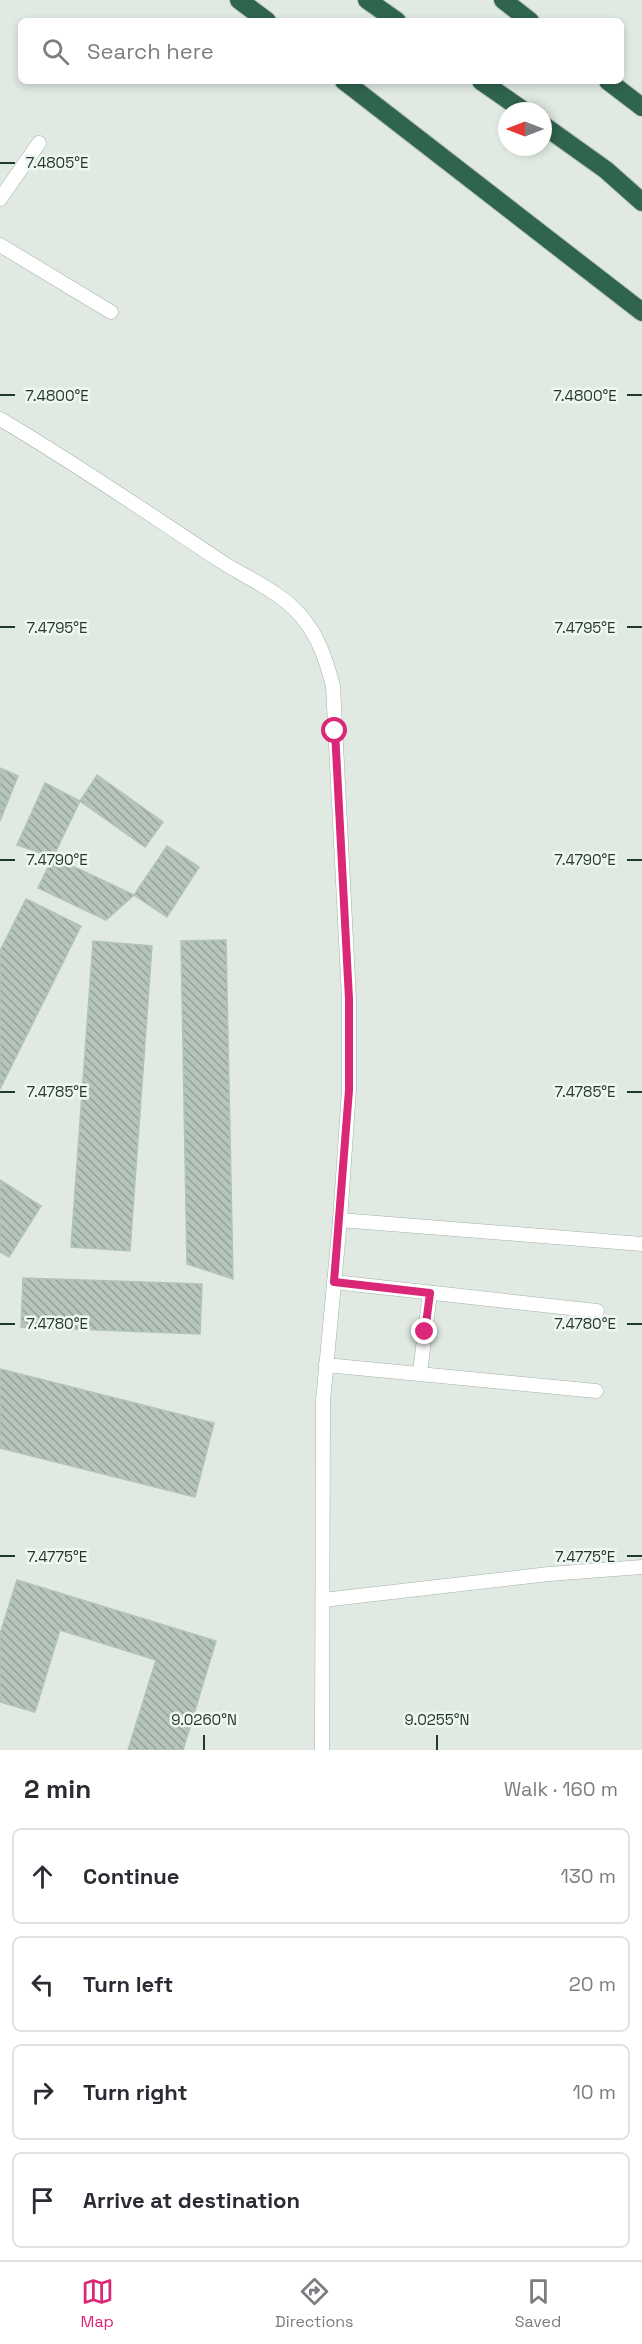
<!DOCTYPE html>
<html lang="en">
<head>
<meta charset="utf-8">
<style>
  body { margin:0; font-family:"Space Grotesk",sans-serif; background:#f2f2f3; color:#2b2b33 }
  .compass { position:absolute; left:498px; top:102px; width:54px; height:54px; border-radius:50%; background:#fff; box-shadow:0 3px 9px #0003; rotate:270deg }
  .stop { position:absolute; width:18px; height:18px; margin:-14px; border:4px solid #db2777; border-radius:50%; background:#fff }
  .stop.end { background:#db2777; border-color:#fff; box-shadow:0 2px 6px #0008 }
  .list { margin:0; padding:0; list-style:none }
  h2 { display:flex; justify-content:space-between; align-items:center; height:78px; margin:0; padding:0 24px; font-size:26px }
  h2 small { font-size:20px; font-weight:400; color:#7c7c81 }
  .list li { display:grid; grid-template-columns:39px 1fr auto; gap:18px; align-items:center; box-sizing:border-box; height:96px; margin:0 12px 12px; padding:0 12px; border:2px solid #e1e1e2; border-radius:9px }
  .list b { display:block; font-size:22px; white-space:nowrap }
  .list em { font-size:20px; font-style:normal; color:#7c7c81 }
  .icon { flex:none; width:33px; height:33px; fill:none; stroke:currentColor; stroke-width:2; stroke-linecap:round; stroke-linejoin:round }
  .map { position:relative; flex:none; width:642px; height:1750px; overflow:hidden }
  .search { position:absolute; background:#fff; box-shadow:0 3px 9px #0003; left:18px; right:18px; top:18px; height:66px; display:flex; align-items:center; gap:15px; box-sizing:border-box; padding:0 21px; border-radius:9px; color:#7c7c81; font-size:22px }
  .sheet { height:510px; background:#fff }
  nav { display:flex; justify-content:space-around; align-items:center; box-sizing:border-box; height:84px; border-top:2px solid #e1e1e2; background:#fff; font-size:16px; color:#7c7c81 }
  nav a { display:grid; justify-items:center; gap:3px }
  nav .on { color:#db2777 }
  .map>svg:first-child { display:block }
</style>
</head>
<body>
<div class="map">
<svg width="642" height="1750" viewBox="0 0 642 1750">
  <defs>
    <pattern id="building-back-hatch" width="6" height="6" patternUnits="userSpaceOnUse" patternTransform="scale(1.5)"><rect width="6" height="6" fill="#b6c5bc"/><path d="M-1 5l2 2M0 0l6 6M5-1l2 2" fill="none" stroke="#94a199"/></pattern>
  </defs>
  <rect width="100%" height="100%" fill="#e0eae3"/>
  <g fill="url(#building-back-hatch)" stroke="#b3c3b9" stroke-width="1.5">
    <polygon points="0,768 18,776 0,821"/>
    <polygon points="97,775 163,822 145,847 80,801"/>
    <polygon points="45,783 80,801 53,857 17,845"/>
    <polygon points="167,846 199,867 167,917 134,895"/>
    <polygon points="53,857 134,895 106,920 38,888"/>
    <polygon points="26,899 81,926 0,1089 0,951"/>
    <polygon points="226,940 233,1279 187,1264 181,941"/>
    <polygon points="93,941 152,946 130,1251 71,1247"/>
    <polygon points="0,1180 41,1206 9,1257 0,1252"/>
    <polygon points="23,1278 202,1284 200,1334 21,1327"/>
    <polygon points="0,1369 214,1423 195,1497 0,1448"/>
    <polygon points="17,1580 216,1641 183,1750 128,1750 156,1660 60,1630 35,1712 0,1702 0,1634"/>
  </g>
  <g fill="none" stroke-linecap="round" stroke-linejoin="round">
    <defs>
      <g id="lane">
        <polyline points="0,199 39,143"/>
        <polyline points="0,245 111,312"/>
        <path d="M0 419C75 463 146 512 219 560 246 578 280 591 301 616 319 637 326 660 333 686L349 999V1090L340 1220 323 1401 322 1750"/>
        <polyline points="340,1220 642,1244"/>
        <polyline points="334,1282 597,1311"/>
        <polyline points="326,1365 596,1391"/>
        <polyline points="420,1372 430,1293"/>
        <polyline points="323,1600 549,1574 642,1567"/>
      </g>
      <g id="highway">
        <polyline points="239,0 267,21"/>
        <polyline points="367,0 397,21"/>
        <polyline points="503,0 530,21"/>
        <polyline points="344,81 642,312"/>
        <polyline points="481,81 524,111"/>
        <polyline points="608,81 642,107"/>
        <polyline points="543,125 606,170 642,202"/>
      </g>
    </defs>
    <use href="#lane" stroke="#a3b2a9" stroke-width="15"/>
    <use href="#highway" stroke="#bdc4c0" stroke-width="20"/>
    <use href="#lane" stroke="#fff" stroke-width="14"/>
    <use href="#highway" stroke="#2f644d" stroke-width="18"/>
  </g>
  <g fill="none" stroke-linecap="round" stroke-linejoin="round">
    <polyline stroke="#db2777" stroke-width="8" points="335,731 349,999 349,1090 334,1282 430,1293 425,1332"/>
  </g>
  <path fill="none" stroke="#223a2e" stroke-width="2" d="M0 163H15M0 395H15M627 395H642M0 627H15M627 627H642M0 860H15M627 860H642M0 1092H15M627 1092H642M0 1324H15M627 1324H642M0 1556H15M627 1556H642M204 1735V1750M437 1735V1750"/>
  <g font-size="15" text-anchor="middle" fill="#223a2e" stroke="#f0f7f2" stroke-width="5" stroke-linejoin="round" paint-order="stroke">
    <text x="57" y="168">7.4805°E</text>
    <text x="585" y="401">7.4800°E</text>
    <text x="57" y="401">7.4800°E</text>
    <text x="585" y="633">7.4795°E</text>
    <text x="57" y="633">7.4795°E</text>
    <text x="585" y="865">7.4790°E</text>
    <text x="57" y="865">7.4790°E</text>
    <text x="57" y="1097">7.4785°E</text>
    <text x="585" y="1097">7.4785°E</text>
    <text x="57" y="1329">7.4780°E</text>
    <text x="585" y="1329">7.4780°E</text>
    <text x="585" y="1562">7.4775°E</text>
    <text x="57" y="1562">7.4775°E</text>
    <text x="204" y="1725">9.0260°N</text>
    <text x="437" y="1725">9.0255°N</text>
  </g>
</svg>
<svg class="compass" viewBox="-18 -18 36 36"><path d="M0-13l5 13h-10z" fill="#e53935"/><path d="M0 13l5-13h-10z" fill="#7c7c81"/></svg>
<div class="stop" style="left:335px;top:731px"></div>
<div class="stop end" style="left:425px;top:1332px"></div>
<div class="search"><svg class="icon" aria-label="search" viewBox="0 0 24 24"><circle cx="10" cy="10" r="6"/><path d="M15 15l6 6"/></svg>Search here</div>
</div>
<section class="sheet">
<h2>2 min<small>Walk · 160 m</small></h2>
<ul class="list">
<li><svg class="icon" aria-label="ahead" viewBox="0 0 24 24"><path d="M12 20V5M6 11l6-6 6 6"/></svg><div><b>Continue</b></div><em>130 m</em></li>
<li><svg class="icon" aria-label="left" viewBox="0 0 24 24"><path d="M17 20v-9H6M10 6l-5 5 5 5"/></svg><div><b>Turn left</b></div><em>20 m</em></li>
<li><svg class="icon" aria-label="right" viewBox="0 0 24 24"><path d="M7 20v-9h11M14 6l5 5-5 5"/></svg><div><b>Turn right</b></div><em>10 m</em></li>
<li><svg class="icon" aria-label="arrive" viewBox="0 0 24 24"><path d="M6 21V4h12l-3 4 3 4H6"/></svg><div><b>Arrive at destination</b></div></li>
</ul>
</section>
<nav>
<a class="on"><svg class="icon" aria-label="map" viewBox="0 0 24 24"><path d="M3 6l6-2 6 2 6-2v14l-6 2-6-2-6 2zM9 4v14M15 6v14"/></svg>Map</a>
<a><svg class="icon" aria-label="directions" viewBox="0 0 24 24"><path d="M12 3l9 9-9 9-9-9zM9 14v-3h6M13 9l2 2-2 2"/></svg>Directions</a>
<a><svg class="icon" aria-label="saved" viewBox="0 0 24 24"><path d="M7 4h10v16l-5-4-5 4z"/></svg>Saved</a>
</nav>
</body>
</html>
